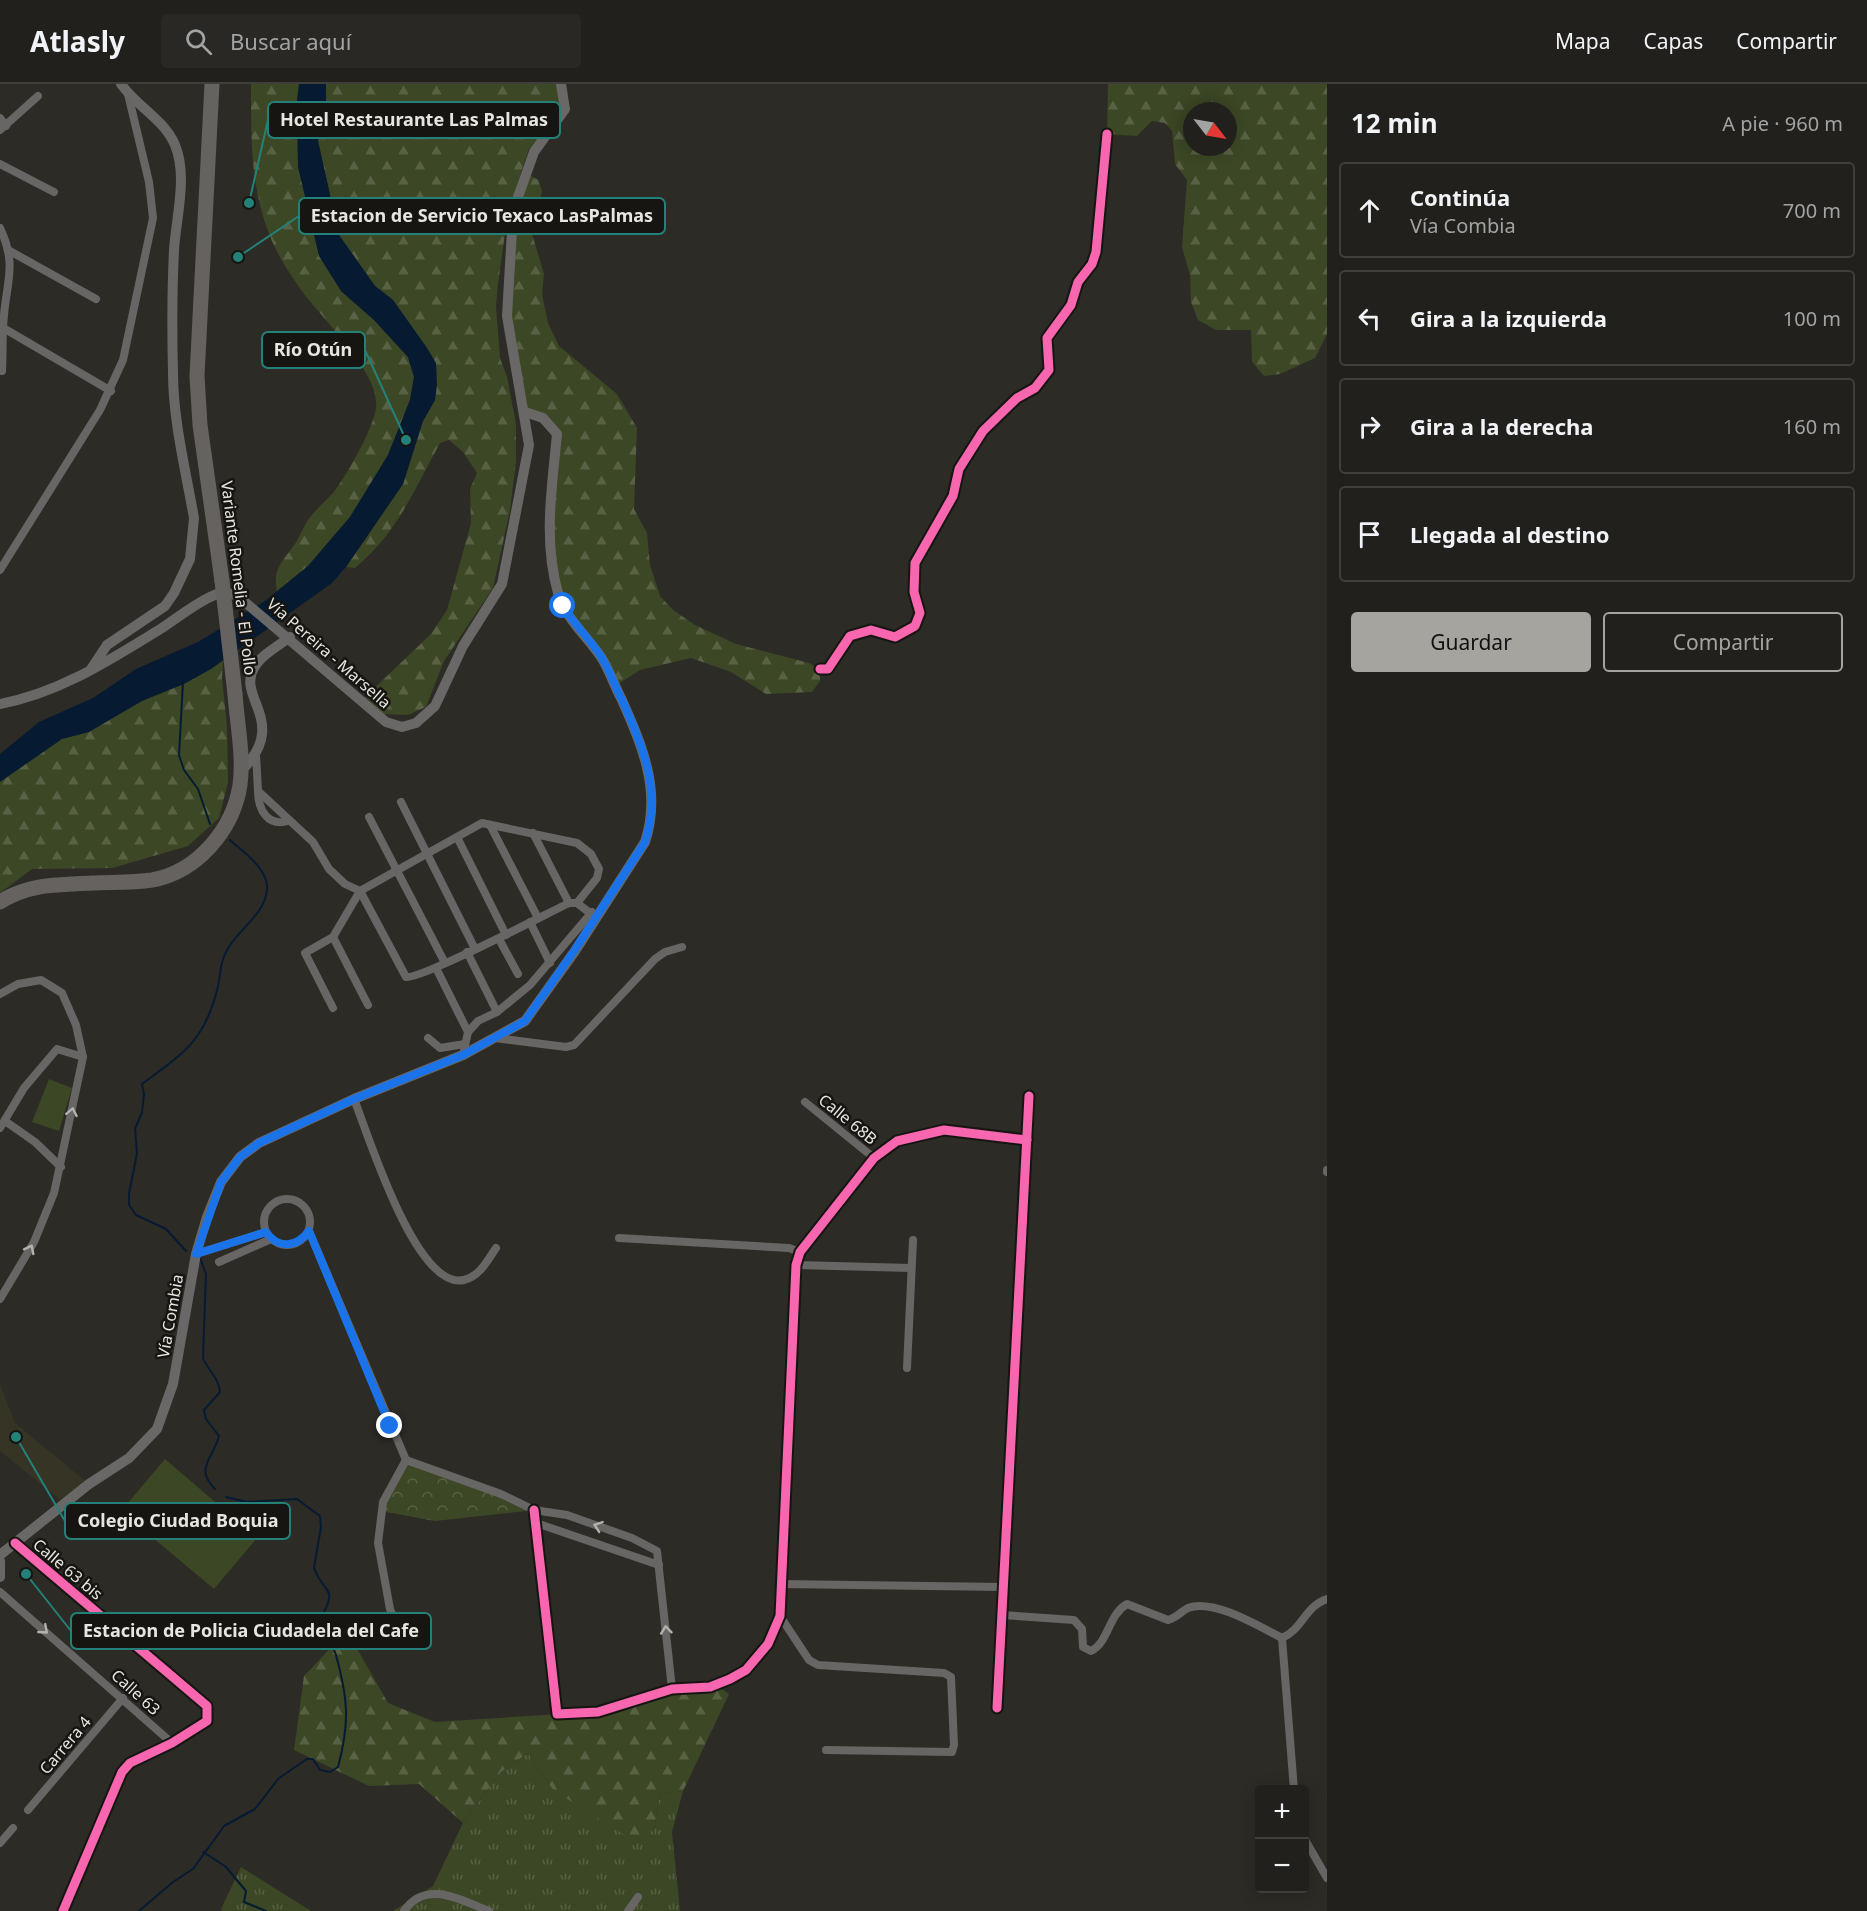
<!DOCTYPE html>
<html lang="es">
<head>
<meta charset="utf-8">
<style>
  body { margin:0; font-family:"Noto Sans",sans-serif; background:#292825; color:#f1f3f6 }
  .controls { position:absolute; right:18px; bottom:18px; display:grid; overflow:hidden; border-radius:6px; box-shadow:0 3px 15px #0003 }
  .controls button { width:54px; height:54px; display:grid; place-items:center; padding:0; border:0; border-bottom:2px solid #3e3e3b; background:#21201c; color:#f1f3f6; font:30px sans-serif }
  .compass { position:absolute; left:1183px; top:18px; width:54px; height:54px; border-radius:50%; background:#21201c; box-shadow:0 3px 15px #0003; rotate:121deg }
  .stop { position:absolute; width:18px; height:18px; margin:-14px; border:4px solid #1a73e8; border-radius:50%; background:#fff }
  .stop.end { background:#1a73e8; border-color:#fff; box-shadow:0 2px 6px #0008 }
  .list { margin:0; padding:0; list-style:none }
  h2 { display:flex; justify-content:space-between; align-items:center; height:78px; margin:0; padding:0 24px; font-size:26px }
  h2 small { font-size:20px; font-weight:400; color:#a2a3a3 }
  .list li { display:grid; grid-template-columns:39px 1fr auto; gap:18px; align-items:center; box-sizing:border-box; height:96px; margin:0 12px 12px; padding:0 12px; border:2px solid #3e3e3b; border-radius:6px }
  .list b { display:block; font-size:22px; white-space:nowrap }
  .list p { margin:0; font-size:20px; white-space:nowrap; color:#a2a3a3 }
  .list em { font-size:20px; font-style:normal; color:#a2a3a3 }
  .actions { display:flex; gap:12px; padding:18px 24px }
  .actions a { flex:1; padding:14px 0; border:2px solid #a5a49e; border-radius:6px; text-align:center; font-size:21px; color:#a5a49e }
  .actions .main { background:#a5a49e; color:#111 }
  .icon { flex:none; width:33px; height:33px; fill:none; stroke:currentColor; stroke-width:2; stroke-linecap:round; stroke-linejoin:round }
  .map { position:relative; flex:none; width:1327px; height:1827px; overflow:hidden }
  header { display:flex; align-items:center; gap:36px; box-sizing:border-box; height:84px; padding:0 30px; background:#21201c; border-bottom:2px solid #3e3e3b }
  header strong { font-size:28px }
  nav { display:flex; gap:33px; margin-inline-start:auto; font-size:21px }
  .search { width:420px; height:54px; background:#292825; display:flex; align-items:center; gap:15px; box-sizing:border-box; padding:0 21px; border-radius:6px; color:#a2a3a3; font-size:22px }
  main { display:flex }
  aside { flex:1; background:#21201c }
  .map>svg:first-child { display:block }
</style>
</head>
<body>
<header>
<strong>Atlasly</strong>
<div class="search"><svg class="icon" aria-label="search" viewBox="0 0 24 24"><circle cx="10" cy="10" r="6"/><path d="M15 15l6 6"/></svg>Buscar aquí</div>
<nav><a>Mapa</a><a>Capas</a><a>Compartir</a></nav>
</header>
<main>
<div class="map">
<svg width="1327" height="1827" viewBox="0 0 1327 1827">
  <defs>
    <pattern id="grass-tufts" width="24" height="20" patternUnits="userSpaceOnUse" patternTransform="scale(1.5)"><rect width="24" height="20" fill="#3c4725"/><path d="M3 7l-1-3M5 7V3M7 7l1-3M15 17l-1-3M17 17v-4M19 17l1-3" fill="none" stroke="#586144"/></pattern>
    <pattern id="forest-firs" width="22" height="20" patternUnits="userSpaceOnUse" patternTransform="scale(1.5)"><rect width="22" height="20" fill="#3c4725"/><path d="M5 1l3.5 6h-7zM16 11l3.5 6h-7z" fill="#586144"/></pattern>
    <pattern id="park-crowns" width="20" height="18" patternUnits="userSpaceOnUse" patternTransform="scale(1.5)"><rect width="20" height="18" fill="#3c4725"/><path d="M2 6a3 3 0 1 1 6 0M12 15a3 3 0 1 1 6 0" fill="none" stroke="#586144"/></pattern>
  </defs>
  <rect width="100%" height="100%" fill="#2c2b26"/>
  <polygon fill="#363425" points="0,1300 15,1339 89,1400 64,1419 0,1367"/>
  <g fill="url(#grass-tufts)">
    <polygon points="528,1669 553,1706 654,1746 660,1710 683,1707 672,1748 680,1827 393,1827 433,1802 463,1739 501,1688"/>
    <polygon points="241,1783 311,1827 222,1827 221,1825"/>
  </g>
  <g fill="url(#forest-firs)" fill-rule="evenodd">
    <path d="M251 0H299L297 18 298 83 341 207 374 236 408 273 414 293 410 316 388 371 350 433 308 482 277 507C272 485 283 477 295 460 301 451 304 440 311 432 317 424 326 417 333 409 346 393 373 345 376 324 381 289 321 234 302 207 290 190 277 171 270 152 250 104 251 51 251 0Z"/>
    <path d="M326 0H559L565 15 558 37 529 65 521 88 507 135 498 200 496 223 500 274 507 293 516 340V377L510 426 493 504 444 577 426 623 408 631 382 630 365 613 431 550 447 526 471 439 470 405 477 389 463 368 449 356 440 359C414 406 398 448 355 484L346 483 403 400 423 337 435 316 427 264 393 216 375 202 339 151 318 57 326 27Z"/>
    <path d="M1108 0H1327V250L1315 274 1280 290 1264 292 1252 278 1251 246H1216L1198 236 1191 218 1190 191 1182 163 1187 96 1175 80 1172 47 1165 39 1152 37 1137 52 1107 50ZM1192 27H1228V63H1192Z"/>
    <polygon points="526,89 538,96 542,107 532,150 544,190 542,210 548,239 559,262 617,310 637,344 634,425 647,449 650,481 660,512 673,526 695,541 736,560 809,579 820,585 820,597 812,608 766,610 731,588 691,574 640,586 615,602 573,540 551,477 557,350 525,328 507,197"/>
    <polygon points="224,558 222,594 227,643 228,698 219,734 188,762 112,784 32,785 0,809 0,698 28,666"/>
    <polygon points="347,1547 388,1619 435,1638 591,1628 672,1605 716,1601 729,1610 683,1707 660,1710 654,1746 633,1756 553,1706 528,1669 501,1688 463,1739 419,1700 369,1702 294,1666 304,1592"/>
  </g>
  <polygon fill="url(#park-crowns)" points="406,1376 534,1426 435,1437 381,1427"/>
  <g fill="#3c4725">
    <polygon points="49,995 72,1004 59,1047 32,1038"/>
    <polygon points="165,1375 257,1454 214,1505 121,1427"/>
  </g>
  <polygon fill="#061b32" points="299,0 326,0 326,27 318,57 339,151 375,202 393,216 427,264 436,279 437,301 435,316 423,337 403,400 346,483 332,499 211,585 184,600 142,617 89,648 62,655 0,698 0,670 39,638 93,614 136,585 198,558 265,517 308,482 350,433 388,371 410,316 414,293 408,273 374,236 341,207 319,172 298,83 297,18"/>
  <g fill="none" stroke-linecap="round" stroke-linejoin="round">
    <g stroke="#061b32" stroke-width="2">
      <polyline points="183,598 179,671 184,686 198,705 210,740"/>
      <path d="M186 1167 166 1145 136 1131 129 1121V1110L137 1069 135 1045 142 1028 144 1011 142 1000C182 970 204 958 217 906 221 893 219 879 227 866 238 845 264 832 267 806 269 785 243 768 230 756"/>
      <path d="M200 1174 206 1190 203 1274C208 1287 219 1294 220 1308L204 1326 206 1335 219 1352C213 1375 194 1384 215 1405"/>
      <polyline points="203,1768 225,1782 246,1807 244,1818 266,1827"/>
      <path d="M139 1827 173 1798 193 1785 224 1742 255 1725 279 1694 307 1675H313L320 1686 330 1688 338 1683C350 1638 348 1615 336 1571 332 1559 324 1548 320 1536 339 1501 325 1513 314 1484L321 1443 320 1432 297 1415 247 1418 226 1413"/>
    </g>
    <g stroke="#686665" stroke-width="8">
      <polyline points="0,34 6,42"/>
      <polyline points="0,46 38,12"/>
      <polyline points="0,80 54,108"/>
      <path d="M0 144C17 180 7 196 4 231 2 249 3 268 2 287"/>
      <polyline points="8,166 96,215"/>
      <polyline points="5,245 111,307"/>
      <polyline points="0,486 100,326 123,276 153,134 149,98 128,10"/>
      <polyline points="820,585 828,585 850,552 871,546 895,553 915,542 920,529 914,508 915,479 953,412 959,385 983,347 1017,314 1035,304 1049,286 1047,254 1071,221 1078,198 1092,180 1096,168 1107,50"/>
      <path d="M256 671 258 707 313 758 329 785 345 800 360 807 406 893C420 896 546 830 569 819H577L590 829"/>
      <path d="M258 707C258 726 268 743 288 737"/>
      <polyline points="401,718 475,865"/>
      <polyline points="369,733 445,879"/>
      <polyline points="490,741 538,834"/>
      <polyline points="533,749 569,819"/>
      <polyline points="457,753 506,851"/>
      <polyline points="530,838 550,879"/>
      <polyline points="333,853 368,921"/>
      <polyline points="499,855 518,890"/>
      <polyline points="467,868 497,928"/>
      <polyline points="436,884 468,948"/>
      <polyline points="0,910 18,900 41,896 62,909 76,941 83,973 54,1109 34,1158 0,1215"/>
      <polyline points="333,924 305,869 333,853 360,807 482,739 577,759 591,770 599,785 597,794 577,819"/>
      <polyline points="428,954 440,964 465,960"/>
      <polyline points="495,954 566,963 574,961 655,875 665,868 682,863"/>
      <polyline points="463,971 468,948 478,937 497,928 530,901 592,828"/>
      <path d="M354 1015C368 1050 416 1207 464 1196 480 1192 487 1177 496 1164"/>
      <polyline points="805,1018 874,1074"/>
      <polyline points="5,1037 35,1058 61,1083"/>
      <polyline points="0,1044 24,1004 57,965 83,973"/>
      <polyline points="1327,1086 1327,1088"/>
      <circle cx="287" cy="1138" r="23"/>
      <polyline points="309,1147 406,1376 501,1410 534,1426 567,1431 632,1454 657,1467 672,1605"/>
      <polyline points="619,1154 789,1164 800,1168"/>
      <polyline points="196,1170 266,1148"/>
      <polyline points="219,1178 271,1155"/>
      <polyline points="796,1181 911,1184"/>
      <polyline points="907,1284 913,1156"/>
      <polyline points="406,1376 383,1418 378,1459 390,1525 395,1537 411,1559"/>
      <polyline points="534,1426 557,1630 598,1628 672,1605 710,1603 730,1595 746,1586 768,1560 780,1532 796,1181 800,1168 874,1074 897,1057 944,1046 1027,1056"/>
      <polyline points="536,1439 659,1481"/>
      <polyline points="15,1459 207,1622 207,1637 172,1659 130,1679 122,1688 63,1827"/>
      <polyline points="780,1500 1003,1503"/>
      <polyline points="0,1508 172,1659"/>
      <path d="M1002 1531 1074 1536 1082 1545 1083 1563 1091 1567C1109 1558 1108 1531 1127 1520L1168 1536C1177 1534 1180 1528 1188 1524 1213 1514 1260 1543 1282 1554 1303 1545 1305 1522 1327 1515"/>
      <polyline points="780,1532 809,1576 818,1581 944,1589 951,1593 954,1661 952,1668 826,1666"/>
      <polyline points="1282,1554 1294,1706"/>
      <polyline points="997,1624 1029,1012"/>
      <polyline points="28,1726 123,1614"/>
      <polyline points="1304,1754 1327,1794"/>
      <polyline points="0,1759 13,1744"/>
      <path d="M404 1827C426 1795 460 1816 489 1827"/>
      <polyline points="628,1827 638,1813"/>
    </g>
    <g stroke="#6a6767" stroke-width="10">
      <path d="M91 585 107 561 165 522 174 509 190 475 194 434C186 388 173 336 173 289 172 248 172 207 174 166 176 134 188 92 175 61 164 35 137 23 121 0"/>
      <path d="M0 620C60 609 111 575 162 544 179 533 198 517 217 510 225 508 232 509 239 513L386 638 402 643 416 639 435 622 463 562 502 500 529 361 507 232 512 146 518 113 534 68 565 25 561 0"/>
      <path d="M240 688C291 639 236 614 254 584 261 571 278 562 290 553"/>
      <path d="M0 1471 89 1400 129 1374 157 1345 173 1300 196 1170 207 1133 221 1098 240 1073 259 1059 354 1015 463 971 525 937 575 867 645 758C662 707 642 661 621 614 614 601 609 585 601 573 586 551 566 535 558 509 543 456 552 404 557 350L543 334 525 328"/>
      <polyline points="0,1477 0,1493"/>
    </g>
    <g stroke="#656260" stroke-width="15">
      <polyline points="212,0 197,292 200,341 222,497"/>
      <path d="M0 818C29 799 59 801 92 799 112 798 132 799 152 796 197 788 233 746 240 701 244 672 237 639 235 610"/>
    </g>
    <polyline stroke="#656260" stroke-width="15" points="222,497 235,610"/>
    <defs>
      <g id="cycleway">
        <polyline points="820,585 828,585 850,552 871,546 895,553 915,542 920,529 914,508 915,479 953,412 959,385 983,347 1017,314 1035,304 1049,286 1047,254 1071,221 1078,198 1092,180 1096,168 1107,50"/>
        <polyline points="534,1426 557,1630 598,1628 672,1605 710,1603 730,1595 746,1586 768,1560 780,1532 796,1181 800,1168 874,1074 897,1057 944,1046 1027,1056"/>
        <polyline points="15,1459 207,1622 207,1637 172,1659 130,1679 122,1688 63,1827"/>
        <polyline points="997,1624 1029,1012"/>
      </g>
    </defs>
    <use href="#cycleway" stroke="#161511" stroke-width="13"/>
    <use href="#cycleway" stroke="#f766af" stroke-width="9"/>
  </g>
  <defs><path id="oneway-chevron" d="M-2-3.5L2.5 0L-2 3.5" fill="none" stroke-width="1.6" stroke-linecap="round" stroke-linejoin="round" transform="scale(1.5)"/></defs>
  <g stroke="#b4b2ae">
    <use href="#oneway-chevron" transform="translate(72 1028) rotate(-79)"/>
    <use href="#oneway-chevron" transform="translate(30 1165) rotate(-63)"/>
    <use href="#oneway-chevron" transform="translate(598 1442) rotate(-161)"/>
    <use href="#oneway-chevron" transform="translate(44 1546) rotate(41)"/>
    <use href="#oneway-chevron" transform="translate(666 1546) rotate(-96)"/>
  </g>
  <g fill="none" stroke-linecap="round" stroke-linejoin="round">
    <path stroke="#1a73e8" stroke-width="8" d="M390 1342 309 1147C297 1163 279 1166 266 1148L196 1170 221 1098 240 1073 259 1059 354 1015 463 971 525 937 574 867 645 758C662 708 643 662 622 616 615 603 610 587 602 574 591 556 574 541 563 522"/>
  </g>
  <g text-anchor="middle" dominant-baseline="central" stroke-width="5" stroke-linejoin="round" paint-order="stroke">
    <g font-size="16" fill="#e6e5df" stroke="#161511">
      <text transform="translate(239 494) rotate(83)">Variante Romelia - El Pollo</text>
      <text transform="translate(329 569) rotate(41)">Vía Pereira - Marsella</text>
      <text transform="translate(848 1035) rotate(39)">Calle 68B</text>
      <text transform="translate(170 1232) rotate(-80)">Vía Combia</text>
      <text transform="translate(68 1485) rotate(40)">Calle 63 bis</text>
      <text transform="translate(136 1608) rotate(42)">Calle 63</text>
      <text transform="translate(65 1661) rotate(-50)">Carrera 4</text>
    </g>
  </g>
  <path fill="none" stroke="#248179" stroke-width="2" d="M249 119L268 36M238 173L299 132M406 356L365 266M16 1353L65 1437M26 1490L71 1547"/>
  <g fill="#248179" stroke="#161511" stroke-width="2">
    <circle cx="249" cy="119" r="6"/>
    <circle cx="238" cy="173" r="6"/>
    <circle cx="406" cy="356" r="6"/>
    <circle cx="16" cy="1353" r="6"/>
    <circle cx="26" cy="1490" r="6"/>
  </g>
  <g fill="#161511" stroke="#248179" stroke-width="2">
    <rect x="268" y="18" width="292" height="36" rx="6"/>
    <rect x="299" y="114" width="366" height="36" rx="6"/>
    <rect x="262" y="248" width="103" height="36" rx="6"/>
    <rect x="65" y="1419" width="225" height="36" rx="6"/>
    <rect x="71" y="1529" width="360" height="36" rx="6"/>
  </g>
  <g font-size="18" text-anchor="middle" font-weight="bold" fill="#e6e5df">
    <text x="414" y="42">Hotel Restaurante Las Palmas</text>
    <text x="482" y="138">Estacion de Servicio Texaco LasPalmas</text>
    <text x="313" y="272">Río Otún</text>
    <text x="178" y="1443">Colegio Ciudad Boquia</text>
    <text x="251" y="1553">Estacion de Policia Ciudadela del Cafe</text>
  </g>
</svg>
<div class="controls">
<button>+</button>
<button>−</button>
</div>
<svg class="compass" viewBox="-18 -18 36 36"><path d="M0-13l5 13h-10z" fill="#e53935"/><path d="M0 13l5-13h-10z" fill="#a2a3a3"/></svg>
<div class="stop" style="left:563px;top:522px"></div>
<div class="stop end" style="left:390px;top:1342px"></div>
</div>
<aside>
<h2>12 min<small>A pie · 960 m</small></h2>
<ul class="list">
<li><svg class="icon" aria-label="ahead" viewBox="0 0 24 24"><path d="M12 20V5M6 11l6-6 6 6"/></svg><div><b>Continúa</b><p>Vía Combia</p></div><em>700 m</em></li>
<li><svg class="icon" aria-label="left" viewBox="0 0 24 24"><path d="M17 20v-9H6M10 6l-5 5 5 5"/></svg><div><b>Gira a la izquierda</b></div><em>100 m</em></li>
<li><svg class="icon" aria-label="right" viewBox="0 0 24 24"><path d="M7 20v-9h11M14 6l5 5-5 5"/></svg><div><b>Gira a la derecha</b></div><em>160 m</em></li>
<li><svg class="icon" aria-label="arrive" viewBox="0 0 24 24"><path d="M6 21V4h12l-3 4 3 4H6"/></svg><div><b>Llegada al destino</b></div></li>
</ul>
<div class="actions"><a class="main">Guardar</a><a>Compartir</a></div>
</aside>
</main>
</body>
</html>
